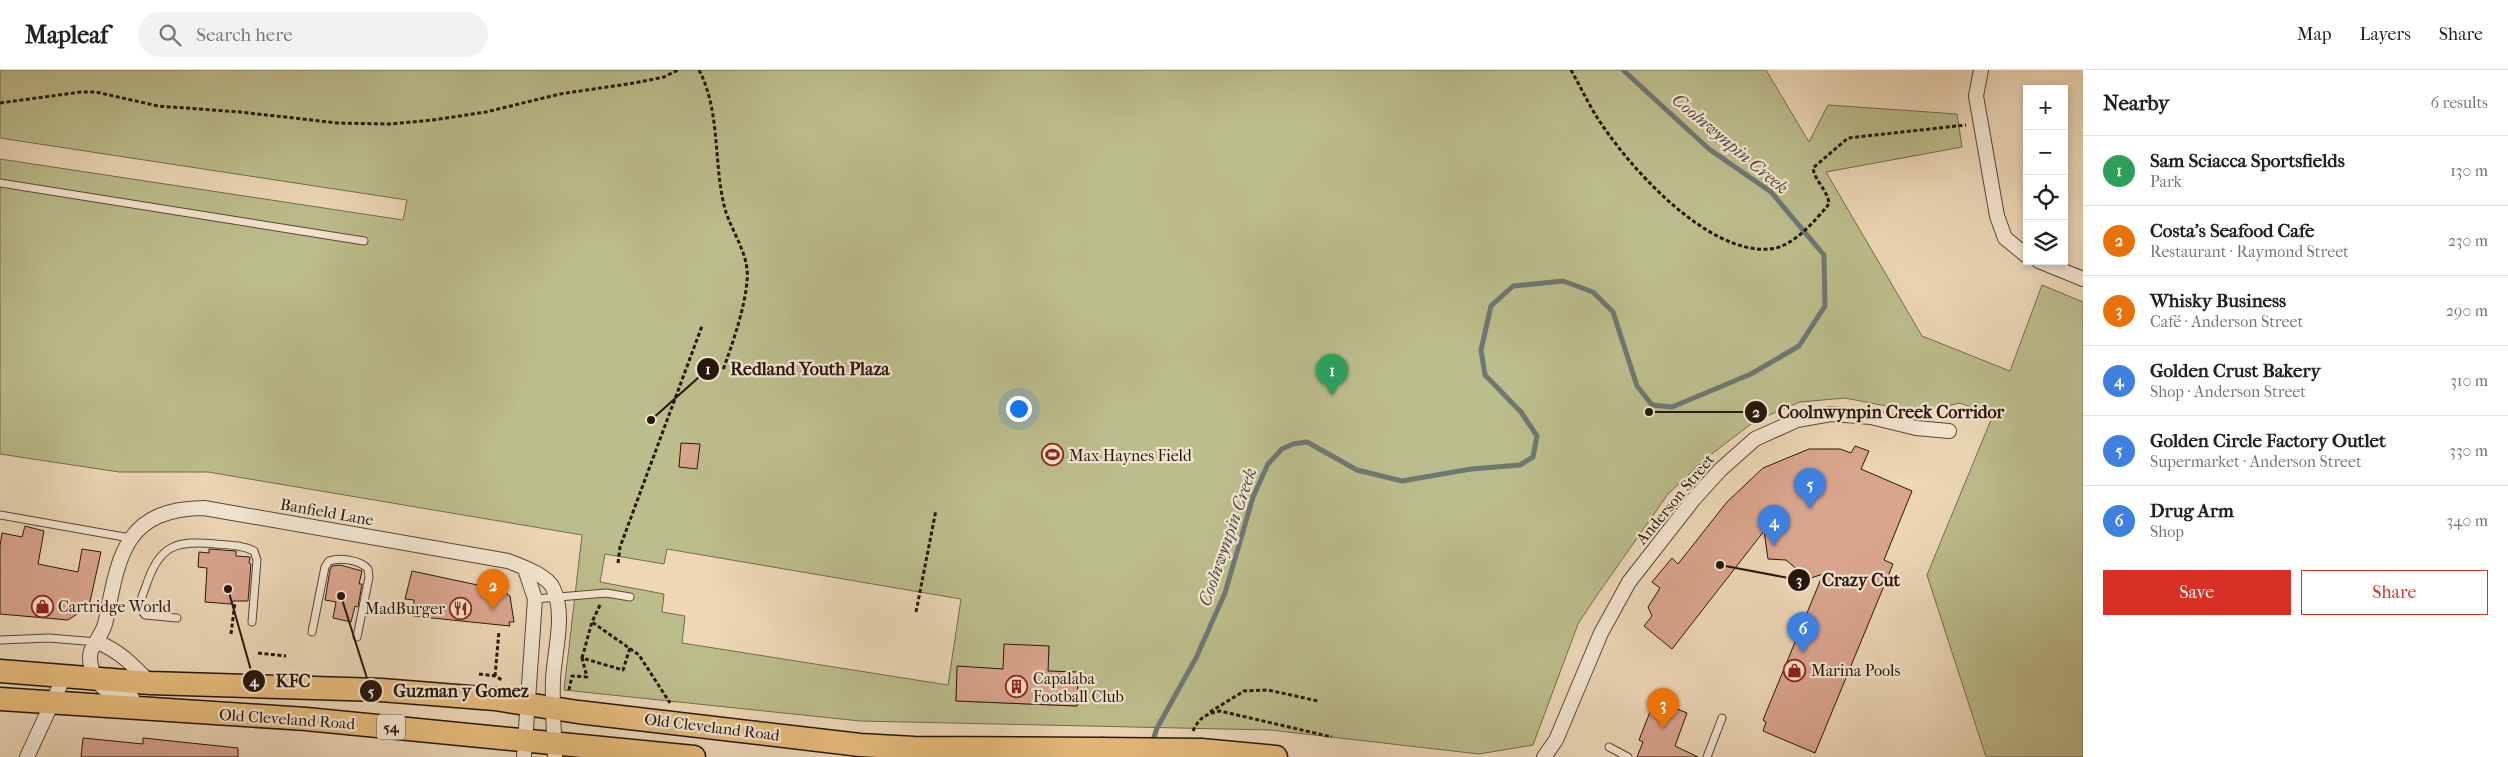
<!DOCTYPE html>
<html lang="en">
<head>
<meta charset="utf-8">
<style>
  body { margin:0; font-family:"IM FELL French Canon",serif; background:#f2f2f2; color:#222 }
  .controls { position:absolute; right:15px; top:15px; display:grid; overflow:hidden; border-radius:0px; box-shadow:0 2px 8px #0003 }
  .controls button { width:45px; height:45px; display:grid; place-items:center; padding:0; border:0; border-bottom:1px solid #e0e0e0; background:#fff; color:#222; font:25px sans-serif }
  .you { position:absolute; left:1018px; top:338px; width:18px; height:18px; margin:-12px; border:4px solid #fff; border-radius:50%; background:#1a73e8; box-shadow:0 0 0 8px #1a73e833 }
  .badge { display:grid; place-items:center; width:32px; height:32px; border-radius:50%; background:#d93025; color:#fff; font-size:16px; font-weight:700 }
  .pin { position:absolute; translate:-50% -41px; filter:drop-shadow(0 1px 2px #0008) }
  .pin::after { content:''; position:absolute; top:26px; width:18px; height:15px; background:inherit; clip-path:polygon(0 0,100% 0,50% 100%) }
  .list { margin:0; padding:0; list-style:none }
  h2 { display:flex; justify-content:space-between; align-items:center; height:65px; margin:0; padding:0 20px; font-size:21px }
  h2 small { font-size:16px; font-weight:400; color:#767676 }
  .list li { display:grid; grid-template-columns:32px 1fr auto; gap:15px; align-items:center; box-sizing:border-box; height:70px; padding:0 20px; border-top:1px solid #e0e0e0 }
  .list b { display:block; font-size:19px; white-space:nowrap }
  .list p { margin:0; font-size:16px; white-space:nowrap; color:#767676 }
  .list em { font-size:16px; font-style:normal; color:#767676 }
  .actions { display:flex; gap:10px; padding:15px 20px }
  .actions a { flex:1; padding:11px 0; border:1px solid #d93025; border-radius:0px; text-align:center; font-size:18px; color:#d93025 }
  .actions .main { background:#d93025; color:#fff }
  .icon { flex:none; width:28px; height:28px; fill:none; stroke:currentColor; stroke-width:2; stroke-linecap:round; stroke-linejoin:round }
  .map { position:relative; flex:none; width:2083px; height:687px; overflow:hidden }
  header { display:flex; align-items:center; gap:30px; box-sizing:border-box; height:70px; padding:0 25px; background:#fff; border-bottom:1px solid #e0e0e0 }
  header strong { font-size:24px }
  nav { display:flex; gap:28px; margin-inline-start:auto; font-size:18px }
  .search { width:350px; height:45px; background:#f2f2f2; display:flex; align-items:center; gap:12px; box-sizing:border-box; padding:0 18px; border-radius:28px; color:#767676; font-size:19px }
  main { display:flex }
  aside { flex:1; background:#fff }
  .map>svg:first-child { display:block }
</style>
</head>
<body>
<header>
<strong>Mapleaf</strong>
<div class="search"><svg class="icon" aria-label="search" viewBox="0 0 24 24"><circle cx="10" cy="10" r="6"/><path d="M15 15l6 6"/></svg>Search here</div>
<nav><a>Map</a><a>Layers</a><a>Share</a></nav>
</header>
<main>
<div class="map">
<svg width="2083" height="687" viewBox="0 0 2083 687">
  <rect width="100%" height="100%" fill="#edd7b7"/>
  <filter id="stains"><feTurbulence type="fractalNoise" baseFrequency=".004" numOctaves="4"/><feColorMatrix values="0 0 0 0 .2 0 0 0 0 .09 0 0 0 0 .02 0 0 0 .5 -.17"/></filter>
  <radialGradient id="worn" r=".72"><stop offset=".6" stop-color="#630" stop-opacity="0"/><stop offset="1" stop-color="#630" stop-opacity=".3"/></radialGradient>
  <path fill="#bcbd8c" stroke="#716a4c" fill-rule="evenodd" d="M0 0H1766L1809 72 1828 35 1957 44 1962 77 1826 102 1922 266 2010 301 2042 215 2083 232V687H1986L1927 505 1993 345 1960 333 1918 342 1845 328 1800 332 1755 351 1705 389 1668 424 1593 531 1578 554 1533 675 1479 684 1270 660 860 651 564 620 582 465 208 402H119L0 384V89L403 150 407 130 0 68ZM667 479 961 529 948 615 682 573 685 546 662 542 664 524 600 512 605 484 664 494ZM1049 576 1048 601 1078 603 1077 636 956 631 958 597 1003 599Z"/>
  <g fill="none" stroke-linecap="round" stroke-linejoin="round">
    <polyline stroke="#6e7773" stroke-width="5" points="1152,673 1157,658 1196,588 1225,523 1253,427 1268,394 1282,379 1293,374 1307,372 1357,400 1402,411 1471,399 1520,395 1533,387 1537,366 1521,342 1485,305 1481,280 1491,236 1513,216 1563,211 1593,222 1613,242 1637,316 1652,335 1672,337 1751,304 1799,276 1825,236 1824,185 1771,122 1709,79 1623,0"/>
  </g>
  <g fill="#daa58e" stroke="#26160b">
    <polygon points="681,373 700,374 697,399 679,397"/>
    <polygon points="1855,376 1869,381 1861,399 1912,421 1884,490 1893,494 1815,683 1763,661 1766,652 1763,650 1823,504 1805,510 1800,502 1786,490 1768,489 1764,461 1672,579 1644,556 1652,546 1648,537 1660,518 1652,512 1672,488 1678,494 1727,432 1763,398 1809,379 1840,379 1851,383"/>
    <polygon points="25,456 44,461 38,494 78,502 82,479 101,482 89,536 68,550 0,544 0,476 2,463 22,467"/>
    <polygon points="209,479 236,481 236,486 250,487 249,493 251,494 248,531 233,531 231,534 205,532 207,498 198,497 199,482 209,483"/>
    <polygon points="340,495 362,501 359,514 362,514 358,537 355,536 351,552 333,548 336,532 325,530 330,500 332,496"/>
    <polygon points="412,501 501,520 510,526 514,552 509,552 510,556 413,546 414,530 405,529"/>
    <polygon points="1004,574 1049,576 1048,601 1078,602 1077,636 956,631 957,596 1003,599"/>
    <polygon points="1660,632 1687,643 1675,676 1698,687 1637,687 1643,672 1639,670 1650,642 1655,644"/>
    <polygon points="83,668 143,674 143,668 238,678 238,687 81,687"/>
  </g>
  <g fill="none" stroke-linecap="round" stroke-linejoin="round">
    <defs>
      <g id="lane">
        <polyline points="0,113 364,171"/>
        <polyline points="0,445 130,468"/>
        <polyline points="535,529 606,523 630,527"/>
        <path d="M177 548 145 545C137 536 142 526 146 516 159 475 176 470 216 474 229 475 242 475 254 481L257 490 252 552"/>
        <path d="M312 562 325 497 329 491C340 487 360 490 368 499L369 507 357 567"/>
        <polyline points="0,570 49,568 97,572"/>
        <polyline points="1609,677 1628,687"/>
        <polyline points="1707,687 1722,648"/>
      </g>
      <g id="street">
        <polyline points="1981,0 1976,26 1997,146 2005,168 2027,186"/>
        <polyline points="2039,191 2083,209"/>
        <path d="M97 572C120 581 134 596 150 613"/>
        <path d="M132 628C112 626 99 620 92 600 90 593 89 587 91 581 96 570 104 562 106 550 119 484 125 439 204 438L508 491C521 496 547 505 553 518 566 545 554 582 553 610 552 636 554 661 555 687"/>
        <polyline points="27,687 64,607"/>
        <polyline points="524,687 535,529 525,499"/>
        <polyline points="1544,687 1556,670 1601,563 1629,512 1693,430 1720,400 1755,369 1797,350 1831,344 1871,347 1916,358 1949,361"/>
      </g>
      <g id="primary">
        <polyline points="0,601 150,613 381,620 495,629 578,642 860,675 914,678 1101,679"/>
        <polyline points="0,629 306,649 694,687"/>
        <polyline points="1201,680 1276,687"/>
      </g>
    </defs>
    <use href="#lane" stroke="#584636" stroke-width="9"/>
    <use href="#street" stroke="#584636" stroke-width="16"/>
    <use href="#primary" stroke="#26160b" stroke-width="25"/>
    <g stroke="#26160b" stroke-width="3" stroke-dasharray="4 2.5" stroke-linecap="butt">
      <path d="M699 0C721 42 713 94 725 139 732 163 750 185 747 211 745 238 732 275 723 300"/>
      <path d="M1571 0C1579 14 1586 29 1595 44 1625 93 1706 185 1770 179 1793 177 1815 151 1829 134 1828 120 1815 112 1813 98L1848 68 1966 55"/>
      <polyline points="0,33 81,22 96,22 158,36 240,42 338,53 390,54 433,50 486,42 560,24 634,13 664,7 678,0"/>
      <polyline points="618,493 620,477 702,256"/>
      <polyline points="600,535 592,552 639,585 670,633"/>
      <polyline points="916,542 936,440"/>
      <polyline points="231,564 235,532"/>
      <polyline points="258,583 286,586"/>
      <polyline points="582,588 592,552"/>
      <polyline points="479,604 495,606 502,610"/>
      <polyline points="495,606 499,561"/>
      <polyline points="569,620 572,606 587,607 582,588 623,600 630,578"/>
      <polyline points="1210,642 1244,621 1268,620 1318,631"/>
      <path d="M1193 661C1199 648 1205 644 1220 641L1332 667"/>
    </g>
    <use href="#lane" stroke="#f3e5d0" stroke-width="7"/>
    <use href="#street" stroke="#f3e5d0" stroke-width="14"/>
    <use href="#primary" stroke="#e6bc7c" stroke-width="22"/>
    <defs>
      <polyline id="primary-bridge" points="1101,679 1201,680"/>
    </defs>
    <use href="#primary-bridge" stroke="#26160b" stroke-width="25" stroke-linecap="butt"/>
    <use href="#primary-bridge" stroke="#e6bc7c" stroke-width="22"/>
  </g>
  <defs>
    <symbol id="stadium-ring" viewBox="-11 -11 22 22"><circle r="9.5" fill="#f3e5d0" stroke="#8f2418" stroke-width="1.5"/><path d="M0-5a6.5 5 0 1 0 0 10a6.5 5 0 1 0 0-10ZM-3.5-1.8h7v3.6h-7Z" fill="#8f2418"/></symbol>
    <symbol id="shop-ring" viewBox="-11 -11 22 22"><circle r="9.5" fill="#f3e5d0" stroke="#8f2418" stroke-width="1.5"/><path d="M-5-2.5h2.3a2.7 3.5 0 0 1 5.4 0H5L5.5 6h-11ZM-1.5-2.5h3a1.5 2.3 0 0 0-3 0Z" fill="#8f2418"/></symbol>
    <symbol id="restaurant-ring" viewBox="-11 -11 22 22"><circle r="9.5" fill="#f3e5d0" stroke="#8f2418" stroke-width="1.5"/><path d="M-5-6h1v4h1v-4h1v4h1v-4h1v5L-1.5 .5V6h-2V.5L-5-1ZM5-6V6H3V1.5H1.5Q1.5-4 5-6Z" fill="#8f2418"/></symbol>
    <symbol id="building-ring" viewBox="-11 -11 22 22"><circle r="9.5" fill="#f3e5d0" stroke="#8f2418" stroke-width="1.5"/><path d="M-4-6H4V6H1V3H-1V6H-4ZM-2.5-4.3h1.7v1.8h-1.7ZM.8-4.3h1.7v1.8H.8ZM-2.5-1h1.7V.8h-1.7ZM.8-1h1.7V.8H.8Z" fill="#8f2418"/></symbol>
  </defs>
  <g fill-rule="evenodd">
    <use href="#stadium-ring" x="1040" y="372" width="25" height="25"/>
    <use href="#shop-ring" x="30" y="524" width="25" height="25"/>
    <use href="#restaurant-ring" x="448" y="526" width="25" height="25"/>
    <use href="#shop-ring" x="1782" y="588" width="25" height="25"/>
    <use href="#building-ring" x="1004" y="604" width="25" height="25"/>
  </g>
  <g text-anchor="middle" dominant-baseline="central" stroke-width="4.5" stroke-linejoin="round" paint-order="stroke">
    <rect fill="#f3e5d0" stroke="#645446" stroke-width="1" x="377" y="644.5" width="28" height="25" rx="4"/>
    <g font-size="15" font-weight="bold" fill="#26160b">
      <text x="391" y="657">54</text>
    </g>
    <g font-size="16" fill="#26160b" stroke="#f3e5d0" text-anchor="start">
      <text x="1069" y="385">Max Haynes Field</text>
      <text x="58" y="536">Cartridge World</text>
      <text x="445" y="538" text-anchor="end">MadBurger</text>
      <text x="1811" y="600">Marina Pools</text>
      <text x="1033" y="608">Capalaba<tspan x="1033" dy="18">Football Club</tspan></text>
    </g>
    <g font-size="16" fill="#26160b" stroke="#f3e5d0">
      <text transform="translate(1675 429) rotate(-50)">Anderson Street</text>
      <text transform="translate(327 442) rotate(10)">Banfield Lane</text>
      <text transform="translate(287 649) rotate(4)">Old Cleveland Road</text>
      <text transform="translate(712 657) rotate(7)">Old Cleveland Road</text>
    </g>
    <g font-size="18" font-style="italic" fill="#504e48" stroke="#f3e5d0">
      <text transform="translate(1730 74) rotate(40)">Coolnwynpin Creek</text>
      <text transform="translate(1228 467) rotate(-71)">Coolnwynpin Creek</text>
    </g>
  </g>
  <path fill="none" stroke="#26160b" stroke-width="2" d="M651 350L708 299M1649 342L1756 342M1720 495L1799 510M228 519L254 611M341 526L371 621"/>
  <g fill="#26160b" stroke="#f3e5d0" stroke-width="2">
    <circle cx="651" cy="350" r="5"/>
    <circle cx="1649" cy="342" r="5"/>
    <circle cx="1720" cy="495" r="5"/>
    <circle cx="228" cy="519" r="5"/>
    <circle cx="341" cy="526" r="5"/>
    <circle cx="708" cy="299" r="12"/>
    <circle cx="1756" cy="342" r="12"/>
    <circle cx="1799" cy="510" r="12"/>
    <circle cx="254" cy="611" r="12"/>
    <circle cx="371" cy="621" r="12"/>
  </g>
  <g font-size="15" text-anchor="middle" font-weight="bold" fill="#fff">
    <text x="708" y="304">1</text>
    <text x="1756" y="347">2</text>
    <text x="1799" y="515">3</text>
    <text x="254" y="616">4</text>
    <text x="371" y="626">5</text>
  </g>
  <g font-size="18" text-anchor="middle" font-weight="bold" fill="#26160b" stroke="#f3e5d0" stroke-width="4.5" stroke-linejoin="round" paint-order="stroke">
    <text x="810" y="305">Redland Youth Plaza</text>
    <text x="1891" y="348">Coolnwynpin Creek Corridor</text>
    <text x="1861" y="516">Crazy Cut</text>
    <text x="293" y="617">KFC</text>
    <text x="461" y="627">Guzman y Gomez</text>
  </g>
  <rect width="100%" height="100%" filter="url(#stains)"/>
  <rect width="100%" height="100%" fill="url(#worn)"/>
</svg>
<div class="controls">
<button>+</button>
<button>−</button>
<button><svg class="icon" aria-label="locate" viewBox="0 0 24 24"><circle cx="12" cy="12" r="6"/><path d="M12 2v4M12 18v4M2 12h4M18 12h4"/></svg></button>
<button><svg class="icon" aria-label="layers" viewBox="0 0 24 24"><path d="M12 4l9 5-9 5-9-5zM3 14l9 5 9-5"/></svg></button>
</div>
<div class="you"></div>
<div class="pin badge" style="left:1332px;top:325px;background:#2e9e5b">1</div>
<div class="pin badge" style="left:493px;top:540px;background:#e8710a">2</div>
<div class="pin badge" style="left:1663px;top:659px;background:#e8710a">3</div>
<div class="pin badge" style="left:1774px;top:476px;background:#3f7fe0">4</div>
<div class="pin badge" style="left:1810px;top:439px;background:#3f7fe0">5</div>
<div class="pin badge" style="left:1803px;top:583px;background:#3f7fe0">6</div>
</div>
<aside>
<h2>Nearby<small>6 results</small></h2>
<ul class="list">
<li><span class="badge" style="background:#2e9e5b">1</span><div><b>Sam Sciacca Sportsfields</b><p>Park</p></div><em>130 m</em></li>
<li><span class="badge" style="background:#e8710a">2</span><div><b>Costa's Seafood Cafe</b><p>Restaurant · Raymond Street</p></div><em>230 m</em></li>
<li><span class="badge" style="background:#e8710a">3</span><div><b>Whisky Business</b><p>Café · Anderson Street</p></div><em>290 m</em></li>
<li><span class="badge" style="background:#3f7fe0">4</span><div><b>Golden Crust Bakery</b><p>Shop · Anderson Street</p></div><em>310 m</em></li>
<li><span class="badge" style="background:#3f7fe0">5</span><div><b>Golden Circle Factory Outlet</b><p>Supermarket · Anderson Street</p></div><em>330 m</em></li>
<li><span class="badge" style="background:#3f7fe0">6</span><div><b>Drug Arm</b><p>Shop</p></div><em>340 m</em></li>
</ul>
<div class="actions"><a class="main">Save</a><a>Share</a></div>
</aside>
</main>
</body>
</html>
